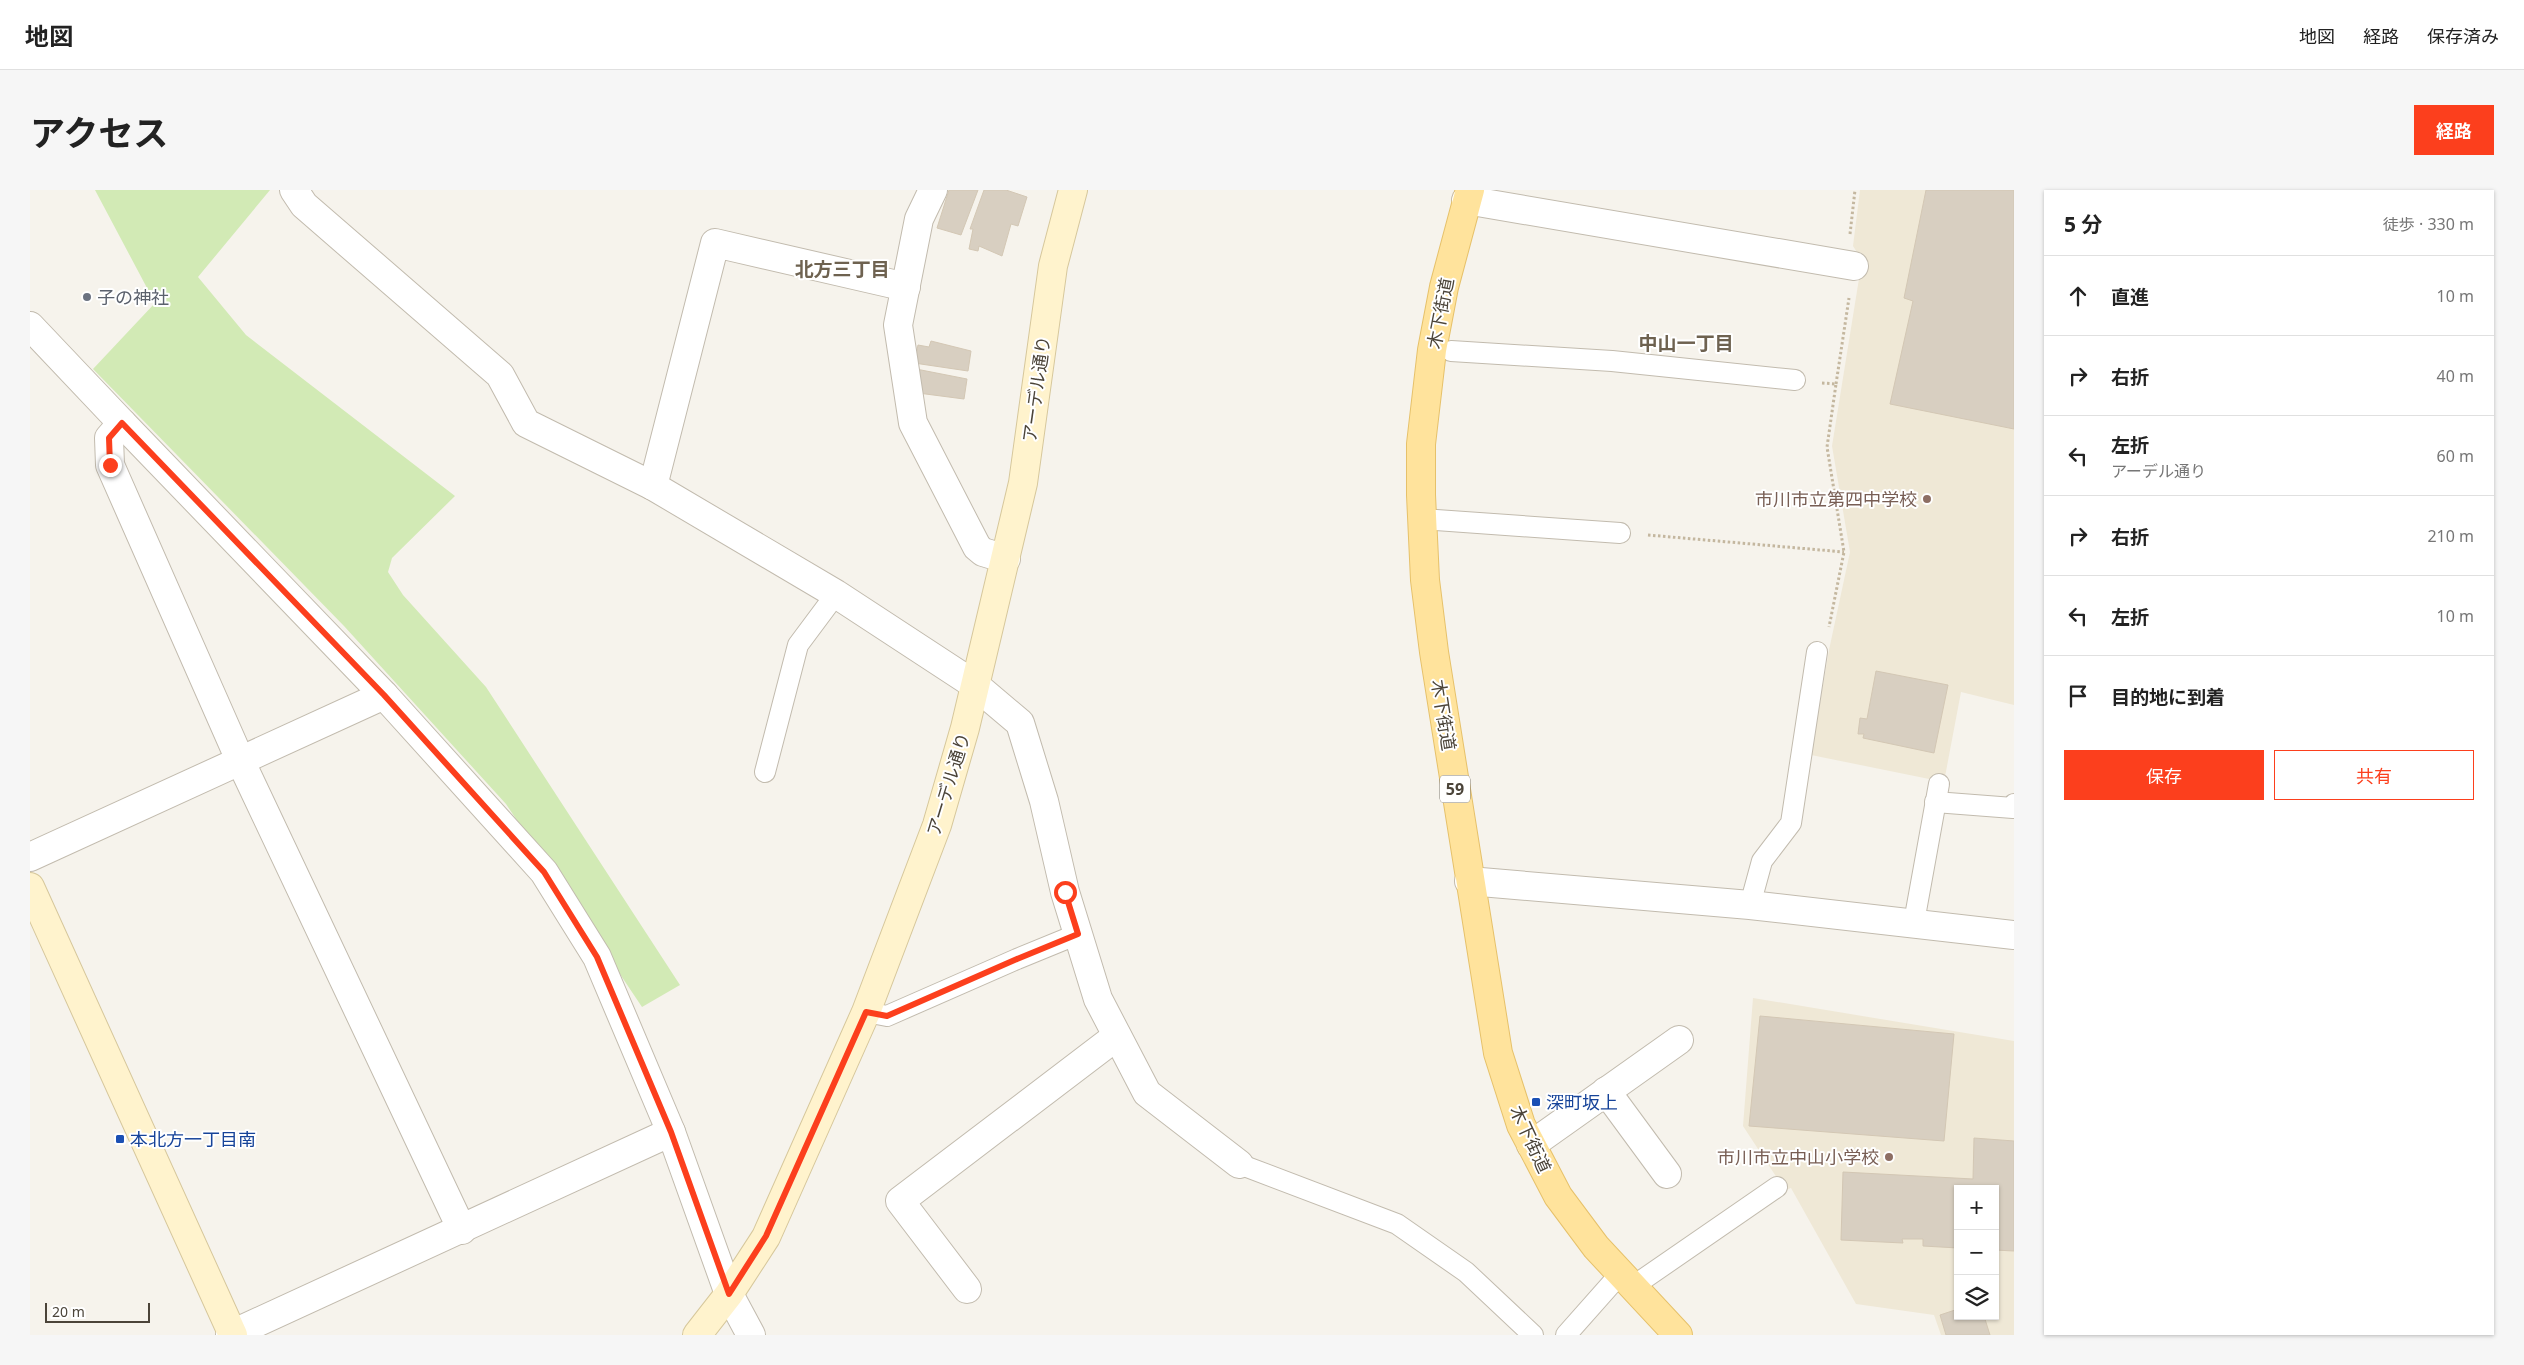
<!DOCTYPE html>
<html lang="ja">
<head>
<meta charset="utf-8">
<style>
  body { margin:0; font-family:"Noto Sans","Noto Sans JP",sans-serif; background:#f6f6f6; color:#222 }
  .controls { position:absolute; right:15px; bottom:15px; display:grid; overflow:hidden; border-radius:0px; box-shadow:0 1px 4px #0004 }
  .controls button { width:45px; height:45px; display:grid; place-items:center; padding:0; border:0; border-bottom:1px solid #e0e0e0; background:#fff; color:#222; font:25px sans-serif }
  .scale { position:absolute; left:15px; bottom:12px; width:105px; box-sizing:border-box; padding-left:5px; border:2px solid #4b4439; border-top:0; font-size:14px; line-height:18px; white-space:nowrap; color:#4b4439; -webkit-text-stroke:4px #fff; paint-order:stroke }
  .stop { position:absolute; width:15px; height:15px; margin:-11px; border:4px solid #fc3f1d; border-radius:50%; background:#fff }
  .stop.end { background:#fc3f1d; border-color:#fff; box-shadow:0 1px 5px #0008 }
  .list { margin:0; padding:0; list-style:none }
  h2 { display:flex; justify-content:space-between; align-items:center; height:65px; margin:0; padding:0 20px; font-size:21px }
  h2 small { font-size:16px; font-weight:400; color:#767676 }
  .list li { display:grid; grid-template-columns:32px 1fr auto; gap:15px; align-items:center; box-sizing:border-box; height:80px; padding:0 20px; border-top:1px solid #e0e0e0 }
  .list b { display:block; font-size:19px; white-space:nowrap }
  .list p { margin:0; font-size:16px; white-space:nowrap; color:#767676 }
  .list em { font-size:16px; font-style:normal; color:#767676 }
  .actions { display:flex; gap:10px; padding:15px 20px }
  .actions a { flex:1; padding:11px 0; border:1px solid #fc3f1d; border-radius:0px; text-align:center; font-size:18px; color:#fc3f1d }
  .actions .main { background:#fc3f1d; color:#fff }
  .icon { flex:none; width:28px; height:28px; fill:none; stroke:currentColor; stroke-width:2; stroke-linecap:round; stroke-linejoin:round }
  .map { position:relative; flex:none; width:1984px; height:1145px; overflow:hidden; border-radius:0px }
  header { display:flex; align-items:center; gap:30px; box-sizing:border-box; height:70px; padding:0 25px; background:#fff; border-bottom:1px solid #e0e0e0 }
  header strong { font-size:24px }
  nav { display:flex; gap:28px; margin-inline-start:auto; font-size:18px }
  .intro { display:flex; align-items:center; justify-content:space-between; box-sizing:border-box; height:120px; padding:0 30px }
  h1 { margin:0; font-size:35px }
  .button { padding:12px 22px; border-radius:0px; background:#fc3f1d; color:#fff; font-size:18px; font-weight:700 }
  main { display:flex; gap:30px; padding:0 30px }
  aside { flex:1; background:#fff; border-radius:0px; box-shadow:0 1px 4px #0004 }
  .map>svg:first-child { display:block }
</style>
</head>
<body>
<header>
<strong>地図</strong>
<nav><a>地図</a><a>経路</a><a>保存済み</a></nav>
</header>
<div class="intro"><h1>アクセス</h1><a class="button">経路</a></div>
<main>
<div class="map">
<svg width="1984" height="1145" viewBox="0 0 1984 1145">
  <rect width="100%" height="100%" fill="#f6f3ec"/>
  <g fill="#efe8d6" fill-rule="evenodd">
    <polygon points="1830,0 1984,0 1984,515 1931,502 1914,592 1781,565 1799,460 1820,362 1802,256 1832,70 1823,56"/>
    <path d="M1723 808 1984 851V1145H1911L1904 1125 1826 1114 1761 998 1755 1000 1713 936ZM1928 999H1965V1126H1928Z"/>
  </g>
  <polygon fill="#d2eab5" points="65,0 240,0 168,87 216,145 425,306 362,368 358,382 373,405 456,497 650,795 612,817 476,614 314,436 63,179 125,113"/>
  <g fill="#d8cfc1" stroke="#d3c7b4">
    <polygon points="919,0 948,0 931,45 907,38"/>
    <polygon points="954,0 976,0 997,7 988,36 981,34 972,66 949,56 948,61 939,59 943,39 940,39"/>
    <polygon points="1896,0 1984,0 1984,239 1860,214 1883,111 1874,108"/>
    <polygon points="901,151 941,161 938,181 884,173 888,155 899,157"/>
    <polygon points="886,179 937,189 934,209 888,203"/>
    <polygon points="1846,481 1918,495 1904,563 1833,548 1834,544 1828,544 1830,528 1837,529"/>
    <polygon points="1730,826 1924,844 1914,951 1719,936"/>
    <polygon points="1944,948 1984,951 1984,1061 1965,1060 1965,999 1928,999 1928,1058 1893,1056 1893,1049 1872,1049 1873,1053 1811,1050 1813,982 1943,989"/>
    <polygon points="1928,1119 1928,1126 1954,1126 1960,1145 1916,1145 1910,1125"/>
  </g>
  <g fill="none" stroke-linecap="round" stroke-linejoin="round">
    <defs>
      <g id="lane">
        <polyline points="1421,161 1582,171 1765,190"/>
        <polyline points="1392,329 1590,343"/>
        <polyline points="735,582 768,455 806,404"/>
        <polyline points="1905,612 1983,618 1984,614"/>
        <polyline points="1720,715 1732,671 1761,633 1787,462"/>
        <polyline points="1884,732 1909,594"/>
        <polyline points="836,822 857,826 987,769 1048,744"/>
        <polyline points="1209,974 1367,1034 1436,1082 1503,1145"/>
        <polyline points="1602,1097 1747,997"/>
        <polyline points="1536,1145 1590,1084"/>
      </g>
      <g id="street">
        <polyline points="264,0 274,15 470,185 496,233 623,296 806,404 945,495 990,533 1014,611 1035,702 1068,809 1117,903 1209,974"/>
        <polyline points="903,0 889,29 868,135 883,233 947,357 953,362 976,369"/>
        <polyline points="1436,10 1824,76"/>
        <polyline points="0,136 92,233 79,248 80,275 210,570 432,1040"/>
        <polyline points="92,233 354,505 514,682 567,767 641,942 699,1104 721,1145"/>
        <polyline points="623,296 685,53 876,97"/>
        <polyline points="0,667 354,505"/>
        <polyline points="1439,691 1720,715 1984,745"/>
        <polyline points="1576,901 1637,984"/>
        <polyline points="1501,955 1649,850"/>
        <polyline points="937,1099 870,1011 1087,846"/>
        <polyline points="200,1145 641,942"/>
      </g>
      <g id="secondary">
        <polyline points="0,697 203,1145"/>
        <polyline points="667,1145 699,1104 736,1047 836,822 907,635 935,538 993,293 1023,76 1043,0"/>
      </g>
      <polyline id="primary" points="1440,0 1414,97 1402,160 1391,254 1391,305 1395,390 1404,462 1468,863 1491,935 1528,1006 1566,1057 1648,1145"/>
    </defs>
    <use href="#lane" stroke="#c2bbae" stroke-width="22"/>
    <use href="#street" stroke="#c2bbae" stroke-width="30"/>
    <use href="#secondary" stroke="#d6c79b" stroke-width="30"/>
    <use href="#primary" stroke="#e6c16a" stroke-width="30"/>
    <g stroke="#c4b79f" stroke-width="3" stroke-dasharray="2.5 2.5" stroke-linecap="butt">
      <polyline points="1820,44 1825,0"/>
      <polyline points="1792,193 1806,194 1797,257 1814,362 1799,437"/>
      <polyline points="1806,194 1819,108"/>
      <polyline points="1618,345 1814,362"/>
    </g>
    <use href="#lane" stroke="#fff" stroke-width="20"/>
    <use href="#street" stroke="#fff" stroke-width="28"/>
    <use href="#secondary" stroke="#fff3cd" stroke-width="28"/>
    <use href="#primary" stroke="#ffe39c" stroke-width="28"/>
  </g>
  <g fill="none" stroke-linecap="round" stroke-linejoin="round">
    <polyline stroke="#fc3f1d" stroke-width="6" points="80,275 79,248 92,233 354,505 514,682 567,767 641,942 699,1104 736,1046 836,822 857,826 987,769 1048,744 1035,702"/>
  </g>
  <circle fill="#6b7280" stroke="#fff" stroke-width="2" cx="57" cy="107" r="5"/>
  <g fill="#8d6e63" stroke="#fff" stroke-width="2">
    <circle cx="1897" cy="309" r="5"/>
    <circle cx="1859" cy="967" r="5"/>
  </g>
  <g fill="#1a4fb4" stroke="#fff" stroke-width="2">
    <rect x="1501" y="907" width="10" height="10" rx="2.5"/>
    <rect x="85" y="944" width="10" height="10" rx="2.5"/>
  </g>
  <g text-anchor="middle" dominant-baseline="central" stroke-width="4" stroke-linejoin="round" paint-order="stroke">
    <rect fill="#fff" stroke="#817c74" stroke-width="1" x="1410" y="585.5" width="30" height="27" rx="4"/>
    <g font-size="16" font-weight="bold" fill="#4b4439">
      <text x="1425" y="599">59</text>
    </g>
    <g font-size="18" fill="#5b616d" stroke="#fff" text-anchor="start">
      <text x="67" y="107">子の神社</text>
    </g>
    <g font-size="18" fill="#4b4439" stroke="#fff">
      <text transform="translate(1410 123) rotate(-79)">木下街道</text>
      <text transform="translate(1006 199) rotate(-82)">アーデル通り</text>
      <text transform="translate(1414 525) rotate(81)">木下街道</text>
      <text transform="translate(918 594) rotate(-73)">アーデル通り</text>
      <text transform="translate(1501 949) rotate(65)">木下街道</text>
    </g>
    <g font-size="18" fill="#785e54" stroke="#fff" text-anchor="end">
      <text x="1887" y="309">市川市立第四中学校</text>
      <text x="1849" y="967">市川市立中山小学校</text>
    </g>
    <g font-size="18" fill="#164399" stroke="#fff" text-anchor="start">
      <text x="1516" y="912">深町坂上</text>
      <text x="100" y="949">本北方一丁目南</text>
    </g>
    <g font-size="19" font-weight="bold" fill="#6e6250" stroke="#fff">
      <text x="812" y="79">北方三丁目</text>
      <text x="1656" y="153">中山一丁目</text>
    </g>
  </g>
</svg>
<div class="controls">
<button>+</button>
<button>−</button>
<button><svg class="icon" aria-label="layers" viewBox="0 0 24 24"><path d="M12 4l9 5-9 5-9-5zM3 14l9 5 9-5"/></svg></button>
</div>
<div class="scale">20 m</div>
<div class="stop" style="left:1035px;top:702px"></div>
<div class="stop end" style="left:80px;top:275px"></div>
</div>
<aside>
<h2>5 分<small>徒歩 · 330 m</small></h2>
<ul class="list">
<li><svg class="icon" aria-label="ahead" viewBox="0 0 24 24"><path d="M12 20V5M6 11l6-6 6 6"/></svg><div><b>直進</b></div><em>10 m</em></li>
<li><svg class="icon" aria-label="right" viewBox="0 0 24 24"><path d="M7 20v-9h11M14 6l5 5-5 5"/></svg><div><b>右折</b></div><em>40 m</em></li>
<li><svg class="icon" aria-label="left" viewBox="0 0 24 24"><path d="M17 20v-9H6M10 6l-5 5 5 5"/></svg><div><b>左折</b><p>アーデル通り</p></div><em>60 m</em></li>
<li><svg class="icon" aria-label="right" viewBox="0 0 24 24"><path d="M7 20v-9h11M14 6l5 5-5 5"/></svg><div><b>右折</b></div><em>210 m</em></li>
<li><svg class="icon" aria-label="left" viewBox="0 0 24 24"><path d="M17 20v-9H6M10 6l-5 5 5 5"/></svg><div><b>左折</b></div><em>10 m</em></li>
<li><svg class="icon" aria-label="arrive" viewBox="0 0 24 24"><path d="M6 21V4h12l-3 4 3 4H6"/></svg><div><b>目的地に到着</b></div></li>
</ul>
<div class="actions"><a class="main">保存</a><a>共有</a></div>
</aside>
</main>
</body>
</html>
